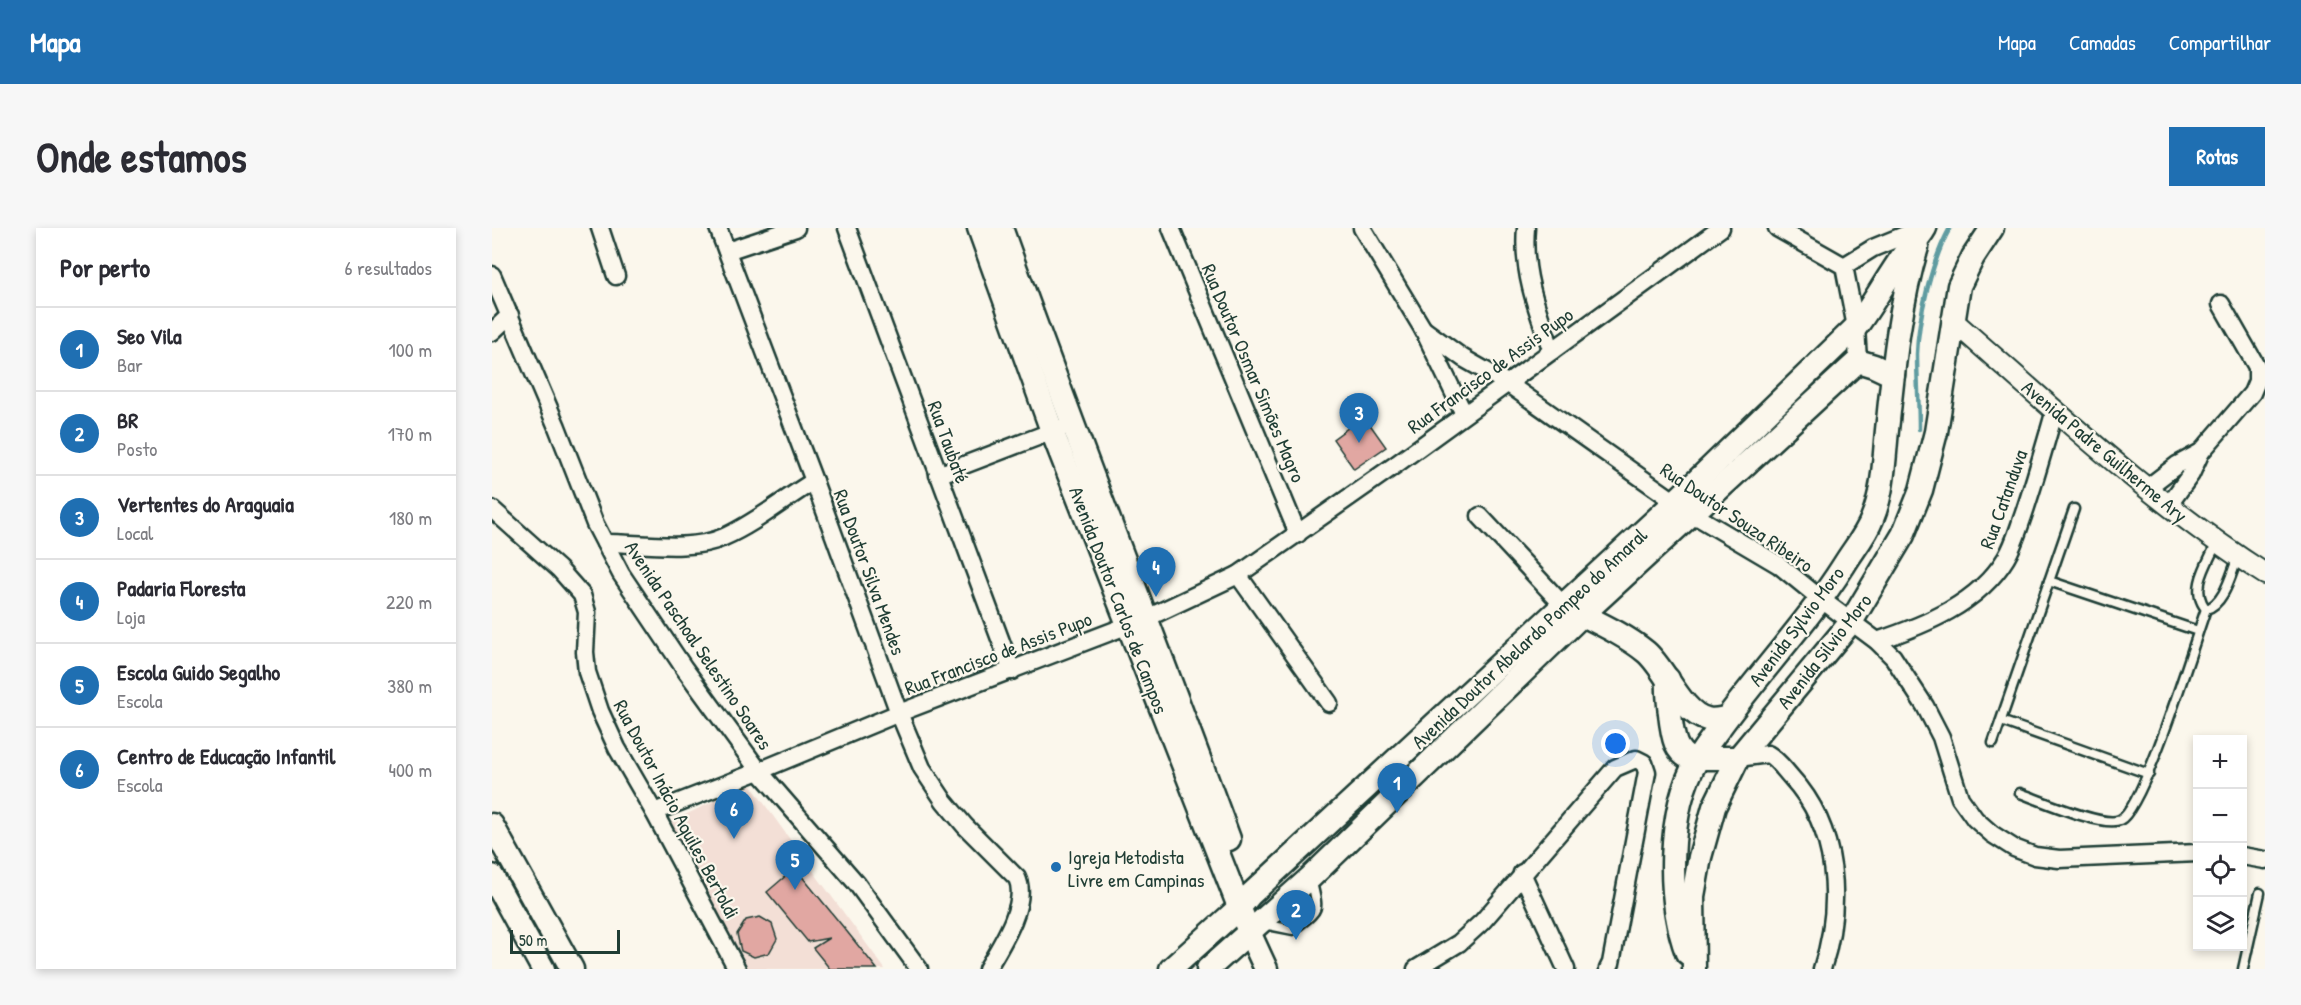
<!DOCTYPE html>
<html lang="pt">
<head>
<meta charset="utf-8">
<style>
  body { margin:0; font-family:"Patrick Hand",sans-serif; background:#f7f7f7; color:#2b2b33 }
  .controls { position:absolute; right:18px; bottom:18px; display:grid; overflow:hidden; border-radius:0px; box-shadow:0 3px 9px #0003 }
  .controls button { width:54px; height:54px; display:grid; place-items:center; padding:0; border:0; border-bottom:2px solid #e1e1e2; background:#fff; color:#2b2b33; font:30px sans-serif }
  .scale { position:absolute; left:18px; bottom:15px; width:110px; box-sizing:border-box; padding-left:6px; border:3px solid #1f3d34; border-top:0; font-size:16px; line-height:21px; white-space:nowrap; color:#1f3d34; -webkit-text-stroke:4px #fbf7ec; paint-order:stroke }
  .you { position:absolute; left:1124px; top:516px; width:21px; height:21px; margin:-15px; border:4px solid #fff; border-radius:50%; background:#1a73e8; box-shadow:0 0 0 9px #1a73e833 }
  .badge { display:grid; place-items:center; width:39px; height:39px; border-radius:50%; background:#1f6fb2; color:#fff; font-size:20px; font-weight:700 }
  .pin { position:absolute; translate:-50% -50px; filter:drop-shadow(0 2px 3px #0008) }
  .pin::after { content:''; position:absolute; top:32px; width:21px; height:18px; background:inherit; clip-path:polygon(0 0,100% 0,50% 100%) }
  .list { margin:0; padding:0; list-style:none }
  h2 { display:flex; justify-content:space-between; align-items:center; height:78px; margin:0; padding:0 24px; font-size:26px }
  h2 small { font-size:20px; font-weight:400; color:#7c7c81 }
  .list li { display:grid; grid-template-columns:39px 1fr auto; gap:18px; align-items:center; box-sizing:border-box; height:84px; padding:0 24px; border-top:2px solid #e1e1e2 }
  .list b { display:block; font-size:22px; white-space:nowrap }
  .list p { margin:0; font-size:20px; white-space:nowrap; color:#7c7c81 }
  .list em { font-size:20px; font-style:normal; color:#7c7c81 }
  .icon { flex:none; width:33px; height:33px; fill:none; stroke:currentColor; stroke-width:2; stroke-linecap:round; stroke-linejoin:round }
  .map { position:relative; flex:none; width:1773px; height:741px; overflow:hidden; border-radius:0px }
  header { display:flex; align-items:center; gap:36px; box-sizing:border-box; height:84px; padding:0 30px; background:#1f6fb2; color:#fff }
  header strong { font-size:28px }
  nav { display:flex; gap:33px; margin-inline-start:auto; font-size:21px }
  .intro { display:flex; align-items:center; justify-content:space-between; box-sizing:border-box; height:144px; padding:0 36px }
  h1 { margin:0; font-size:42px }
  .button { padding:15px 27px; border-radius:0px; background:#1f6fb2; color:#fff; font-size:21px; font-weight:700 }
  main { display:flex; gap:36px; padding:0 36px }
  aside { flex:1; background:#fff; border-radius:0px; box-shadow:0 3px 9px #0003 }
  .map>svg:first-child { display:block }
</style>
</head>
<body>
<header>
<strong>Mapa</strong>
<nav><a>Mapa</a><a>Camadas</a><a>Compartilhar</a></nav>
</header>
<div class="intro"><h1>Onde estamos</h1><a class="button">Rotas</a></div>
<main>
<aside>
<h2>Por perto<small>6 resultados</small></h2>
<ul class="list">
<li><span class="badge">1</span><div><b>Seo Vila</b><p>Bar</p></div><em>100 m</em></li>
<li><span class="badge">2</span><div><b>BR</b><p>Posto</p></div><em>170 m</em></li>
<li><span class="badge">3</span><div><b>Vertentes do Araguaia</b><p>Local</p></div><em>180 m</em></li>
<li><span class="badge">4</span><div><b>Padaria Floresta</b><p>Loja</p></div><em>220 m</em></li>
<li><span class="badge">5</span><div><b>Escola Guido Segalho</b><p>Escola</p></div><em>380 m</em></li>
<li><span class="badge">6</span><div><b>Centro de Educação Infantil</b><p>Escola</p></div><em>400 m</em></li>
</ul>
</aside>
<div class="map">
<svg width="1773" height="741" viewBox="0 0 1773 741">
  <rect width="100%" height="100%" fill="#fbf7ec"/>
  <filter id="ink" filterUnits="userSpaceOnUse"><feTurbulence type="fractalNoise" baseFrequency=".0167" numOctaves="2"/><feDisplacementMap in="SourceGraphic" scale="12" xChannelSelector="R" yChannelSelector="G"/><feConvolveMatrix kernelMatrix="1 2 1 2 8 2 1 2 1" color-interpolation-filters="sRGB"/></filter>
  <g filter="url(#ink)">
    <polygon fill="#f3dfd6" points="258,556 310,628 393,741 254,741 176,595"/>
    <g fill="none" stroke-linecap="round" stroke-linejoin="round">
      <path stroke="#609ca1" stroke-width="4.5" d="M1427 201C1427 176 1425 151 1425 126 1426 90 1440 32 1458 0"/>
    </g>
    <g fill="#e1a7a2" stroke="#1f3d34" stroke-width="1.5">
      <polygon points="872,188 894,219 862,241 841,211"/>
      <polygon points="303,640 352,700 385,741 338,741 321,720 337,710 316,714 275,664"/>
      <polygon points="268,689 280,696 285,711 277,725 262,729 249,723 245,706 254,692"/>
    </g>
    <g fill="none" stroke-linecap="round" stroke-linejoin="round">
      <defs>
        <g id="service">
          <polyline points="1557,353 1706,403"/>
          <path d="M1714 381C1697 361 1716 335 1725 314"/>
          <path d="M1714 381C1733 376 1739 345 1746 329"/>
          <polyline points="1509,493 1657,546"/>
          <polyline points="1501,515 1582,281"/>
          <path d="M1528 565C1548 572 1611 600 1628 592 1652 581 1702 414 1714 381"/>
          <path d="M771 696 801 702C829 679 827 686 819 650"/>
          <polyline points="1751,741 1768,665"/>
        </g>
        <g id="minor">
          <polyline points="108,0 124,48"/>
          <path d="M226 0 322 253 407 485 430 540 452 573 473 598 525 650C537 675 508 719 495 741"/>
          <polyline points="355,0 520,443"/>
          <polyline points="679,0 806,306"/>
          <polyline points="870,0 931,101 972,186"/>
          <path d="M1034 0C1030 44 1045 82 1060 123"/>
          <polyline points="1285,0 1352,38 1364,99 1366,133"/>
          <polyline points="235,23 304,0"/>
          <polyline points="1352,38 1381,20 1430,0"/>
          <polyline points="0,47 65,199 103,296 129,346 192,440 267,543 365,656 427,741"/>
          <polyline points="931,101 971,130 1015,155 1199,285 1287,337 1330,372 1385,413 1401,429 1433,478 1449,509 1468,570 1483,591 1500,606 1522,620 1543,628 1567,631 1706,625"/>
          <polyline points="0,104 18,87"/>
          <polyline points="446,247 569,200"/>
          <polyline points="1655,260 1685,237 1709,224"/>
          <polyline points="1676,278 1699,246 1709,224 1760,165 1765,153 1765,139 1729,76"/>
          <polyline points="0,281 67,341 90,367 95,384 93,424 95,444 108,483 125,520 162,584 245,741"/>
          <polyline points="988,288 1071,377"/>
          <path d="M113 315C149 315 200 324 232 309 264 295 292 271 322 253"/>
          <polyline points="746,347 837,475"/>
          <path d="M1385 413C1433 397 1486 376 1514 330 1522 317 1526 302 1531 288 1543 253 1553 217 1563 182"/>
          <path d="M1246 530 1276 526C1286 532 1291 540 1299 549 1347 601 1351 676 1330 741"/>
          <polyline points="162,584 267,543 407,485 655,390 746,347 906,235 1229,0"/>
          <polyline points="1750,628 1773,632"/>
          <polyline points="1030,645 1074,741"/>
          <polyline points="924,741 967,715 990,694 1123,540 1144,531 1152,535 1155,544 1119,735 1116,741"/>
        </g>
        <path id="tertiary" d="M1460 92C1561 180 1660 274 1773 346"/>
        <g id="secondary">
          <polyline points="487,0 560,203 757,704 774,741"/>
          <path d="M509 0C582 205 662 407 737 611"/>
          <path d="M1077 380C1102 393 1132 406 1154 424 1174 441 1189 485 1215 491 1221 493 1228 491 1233 490"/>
          <path d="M1176 451C1175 465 1179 504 1184 516 1187 523 1191 527 1197 530H1246"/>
          <polyline points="0,597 80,741"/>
          <polyline points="0,648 51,741"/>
          <path d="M1195 725C1175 671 1175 583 1205 532 1210 523 1217 514 1223 506 1264 448 1314 397 1352 337 1361 322 1374 307 1380 291 1393 260 1392 225 1396 193 1402 134 1408 75 1425 19"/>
          <path d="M679 741 748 679 758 667 1183 274 1364 99C1381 76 1395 50 1412 26 1419 17 1427 11 1433 0"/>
          <polyline points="716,741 819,649 1090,387 1366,133 1382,138 1401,147"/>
          <polyline points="1202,741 1201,668 1208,629 1222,579 1246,530 1359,394 1411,307 1429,262 1444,204 1467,58 1481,29 1500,0"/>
        </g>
      </defs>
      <use href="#service" stroke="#1f3d34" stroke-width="13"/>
      <use href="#minor" stroke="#1f3d34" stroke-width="21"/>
      <use href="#tertiary" stroke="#1f3d34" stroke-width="24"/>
      <use href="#secondary" stroke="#1f3d34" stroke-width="27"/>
      <use href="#service" stroke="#fbf7ec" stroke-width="8"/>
      <use href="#minor" stroke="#fbf7ec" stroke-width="16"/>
      <use href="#tertiary" stroke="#fbf7ec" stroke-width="20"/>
      <use href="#secondary" stroke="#fbf7ec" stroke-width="22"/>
    </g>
  </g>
  <circle fill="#1f6fb2" stroke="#fbf7ec" stroke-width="2" cx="564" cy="639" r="6"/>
  <g text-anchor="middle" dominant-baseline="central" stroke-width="4.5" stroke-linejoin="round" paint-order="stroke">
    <g font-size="20" fill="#1f3d34" stroke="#fbf7ec">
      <text transform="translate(998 142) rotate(-36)">Rua Francisco de Assis Pupo</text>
      <text transform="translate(762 145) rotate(67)">Rua Doutor Osmar Simões Magro</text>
      <text transform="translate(457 214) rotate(70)">Rua Taubaté</text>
      <text transform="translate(1613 223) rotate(40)">Avenida Padre Guilherme Ary</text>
      <text transform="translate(1511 271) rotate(-70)">Rua Catanduva</text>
      <text transform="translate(1245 289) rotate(34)">Rua Doutor Souza Ribeiro</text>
      <text transform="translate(378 344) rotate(70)">Rua Doutor Silva Mendes</text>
      <text transform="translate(627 372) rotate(69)">Avenida Doutor Carlos de Campos</text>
      <text transform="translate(1304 398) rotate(-53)">Avenida Sylvio Moro</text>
      <text transform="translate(1037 410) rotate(-43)">Avenida Doutor Abelardo Pompeo do Amaral</text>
      <text transform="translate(207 417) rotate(56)">Avenida Paschoal Selestino Soares</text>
      <text transform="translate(1332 423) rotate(-52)">Avenida Silvio Moro</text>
      <text transform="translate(506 425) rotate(-21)">Rua Francisco de Assis Pupo</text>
      <text transform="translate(185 581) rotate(62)">Rua Doutor Inácio Aquiles Bertoldi</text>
    </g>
    <g font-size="20" fill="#1f3d34" stroke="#fbf7ec" text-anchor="start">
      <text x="576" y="628">Igreja Metodista<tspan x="576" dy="23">Livre em Campinas</tspan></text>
    </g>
  </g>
</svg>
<div class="controls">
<button>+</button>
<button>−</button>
<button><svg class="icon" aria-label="locate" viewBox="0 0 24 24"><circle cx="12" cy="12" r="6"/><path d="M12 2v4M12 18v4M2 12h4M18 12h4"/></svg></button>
<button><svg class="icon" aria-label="layers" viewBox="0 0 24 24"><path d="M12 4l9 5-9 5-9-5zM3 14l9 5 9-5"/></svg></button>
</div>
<div class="scale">50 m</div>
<div class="you"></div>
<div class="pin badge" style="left:905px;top:585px">1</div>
<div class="pin badge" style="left:804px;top:712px">2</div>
<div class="pin badge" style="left:867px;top:215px">3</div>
<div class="pin badge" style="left:664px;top:369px">4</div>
<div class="pin badge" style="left:303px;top:662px">5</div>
<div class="pin badge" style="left:242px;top:611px">6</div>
</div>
</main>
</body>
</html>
